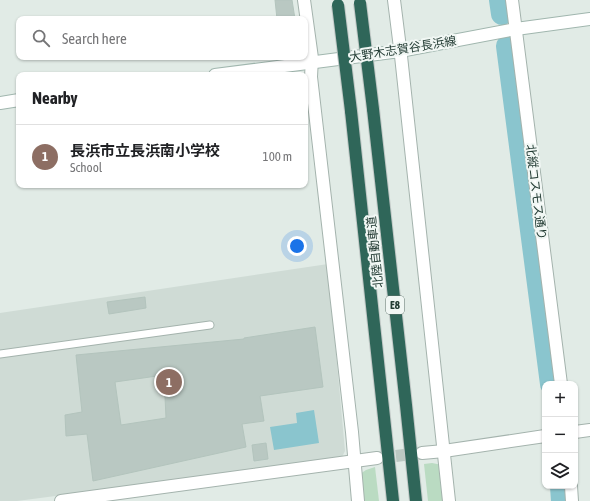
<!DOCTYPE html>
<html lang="en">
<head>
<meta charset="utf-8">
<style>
  body { margin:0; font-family:"Asap Condensed","Noto Sans JP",sans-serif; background:#f2f2f2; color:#202124 }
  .controls { position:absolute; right:12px; bottom:12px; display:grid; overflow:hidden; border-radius:8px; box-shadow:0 1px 3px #0004 }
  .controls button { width:36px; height:36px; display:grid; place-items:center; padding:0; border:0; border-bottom:1px solid #e0e0e0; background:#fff; color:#202124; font:20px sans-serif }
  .you { position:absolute; left:297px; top:246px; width:14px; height:14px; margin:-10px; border:3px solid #fff; border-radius:50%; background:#1a73e8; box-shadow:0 0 0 6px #1a73e833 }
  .badge { display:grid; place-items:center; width:26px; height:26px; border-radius:50%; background:#7c4a3e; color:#fff; font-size:13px; font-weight:700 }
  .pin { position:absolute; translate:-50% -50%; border:2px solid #fff; box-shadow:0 1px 4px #0006 }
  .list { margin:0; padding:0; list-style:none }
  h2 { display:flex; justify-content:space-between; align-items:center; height:52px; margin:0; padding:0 16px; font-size:17px }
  h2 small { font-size:13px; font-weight:400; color:#757577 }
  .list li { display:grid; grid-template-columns:26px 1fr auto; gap:12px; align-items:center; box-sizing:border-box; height:64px; padding:0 16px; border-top:1px solid #e0e0e0 }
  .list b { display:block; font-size:15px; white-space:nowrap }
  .list p { margin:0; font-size:13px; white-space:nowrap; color:#757577 }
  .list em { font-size:13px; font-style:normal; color:#757577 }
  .icon { flex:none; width:22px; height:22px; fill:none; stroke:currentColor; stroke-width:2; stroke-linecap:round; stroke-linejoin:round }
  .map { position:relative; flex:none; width:590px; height:501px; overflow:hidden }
  .search { position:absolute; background:#fff; box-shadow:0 1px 3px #0004; left:16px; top:16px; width:292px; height:44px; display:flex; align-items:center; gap:10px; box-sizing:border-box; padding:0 14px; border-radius:8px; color:#757577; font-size:15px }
  .panel { position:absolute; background:#fff; box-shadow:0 1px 3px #0004; left:16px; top:72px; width:292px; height:116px; border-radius:8px }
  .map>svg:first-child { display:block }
</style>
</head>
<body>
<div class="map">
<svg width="590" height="501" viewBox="0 0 590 501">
  <rect width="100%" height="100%" fill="#e1ebe6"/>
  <polygon fill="#cfdbd5" points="328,264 345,451 341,459 17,501 0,501 0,313"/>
  <g fill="#badbc2">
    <polygon points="432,463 442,465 445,501 428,501 424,464"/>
    <polygon points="375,467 379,501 362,501 360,474 366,470"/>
  </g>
  <polygon fill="#8ac5ce" points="314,410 319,443 274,450 270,427 297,423 296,413"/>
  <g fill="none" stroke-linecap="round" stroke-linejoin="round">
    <g stroke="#8ac5ce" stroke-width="22">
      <polyline points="500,0 502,14"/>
      <polyline points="507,46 551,384"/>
      <polyline points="561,486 562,501"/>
    </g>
  </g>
  <g fill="#b9c8c2" stroke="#b3c4bd" fill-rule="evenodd">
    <polygon points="275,0 292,0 295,19 277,19"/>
    <polygon points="145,297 146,308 109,314 107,302"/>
    <path d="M315 327 323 387 260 396 264 421 242 424 246 447 93 481 87 434 66 436 65 415 82 412 76 355 244 339V338ZM164 375 166 418 121 425 115 382Z"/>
    <polygon points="266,443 268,459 254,461 252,445"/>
  </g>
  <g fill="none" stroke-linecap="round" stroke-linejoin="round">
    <polyline stroke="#bbc8c2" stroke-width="12" stroke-dasharray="12 6" stroke-linecap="butt" points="378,458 421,453"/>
    <defs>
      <polyline id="service" points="0,354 210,325"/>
      <g id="minor">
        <polyline points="304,0 312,58 311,77 352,432 358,501"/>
        <polyline points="394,0 401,56 449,501"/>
        <polyline points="512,0 561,384"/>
        <polyline points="575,432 590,430"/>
        <polyline points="422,453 444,451 545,436"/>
        <polyline points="571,486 572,501"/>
        <polyline points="61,501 377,458"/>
      </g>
      <g id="secondary">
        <polyline points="215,75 400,51 516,29 590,19"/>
        <polyline points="0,103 19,100"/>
      </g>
      <g id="motorway">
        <polyline points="373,109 406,405 416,501"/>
        <polyline points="351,111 393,501"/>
      </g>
    </defs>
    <use href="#service" stroke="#a4b3ad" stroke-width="9"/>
    <use href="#minor" stroke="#a4b3ad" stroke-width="14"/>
    <use href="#secondary" stroke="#a0b6ae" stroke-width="14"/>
    <use href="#motorway" stroke="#c1c8c6" stroke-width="14"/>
    <use href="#service" stroke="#fff" stroke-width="7"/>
    <use href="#minor" stroke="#fff" stroke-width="12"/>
    <use href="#secondary" stroke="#fff" stroke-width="12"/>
    <use href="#motorway" stroke="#2f6659" stroke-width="12"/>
    <defs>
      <g id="motorway-bridge">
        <polyline points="360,3 373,109"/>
        <polyline points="338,5 351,111"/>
      </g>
    </defs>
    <use href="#motorway-bridge" stroke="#c1c8c6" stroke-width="14" stroke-linecap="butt"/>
    <use href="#motorway-bridge" stroke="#2f6659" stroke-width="12"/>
  </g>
  <g text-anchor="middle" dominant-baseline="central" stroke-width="4" stroke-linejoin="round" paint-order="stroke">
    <rect fill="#f1f7f4" stroke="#60736d" stroke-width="1" x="386" y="296" width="18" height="18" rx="3"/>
    <g font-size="11" font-weight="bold" fill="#223b33">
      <text x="395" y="305">E8</text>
    </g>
    <g font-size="12" fill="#223b33" stroke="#f1f7f4">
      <text transform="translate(403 49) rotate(-9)">大野木志賀谷長浜線</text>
      <text transform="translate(536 192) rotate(83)">北縦コスモス通り</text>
      <text transform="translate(375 252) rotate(-96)">北陸自動車道</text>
    </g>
  </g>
</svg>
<div class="controls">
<button>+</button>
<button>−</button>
<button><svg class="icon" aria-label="layers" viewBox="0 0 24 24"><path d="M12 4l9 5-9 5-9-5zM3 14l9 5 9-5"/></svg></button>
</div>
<div class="you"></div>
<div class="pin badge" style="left:169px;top:382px;background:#8d6e63">1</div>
<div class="search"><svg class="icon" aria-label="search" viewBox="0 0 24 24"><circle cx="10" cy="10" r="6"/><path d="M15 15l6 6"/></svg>Search here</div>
<section class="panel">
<h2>Nearby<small></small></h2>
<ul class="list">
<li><span class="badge" style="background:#8d6e63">1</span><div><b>長浜市立長浜南小学校</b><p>School</p></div><em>100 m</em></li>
</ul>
</section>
</div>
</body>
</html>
